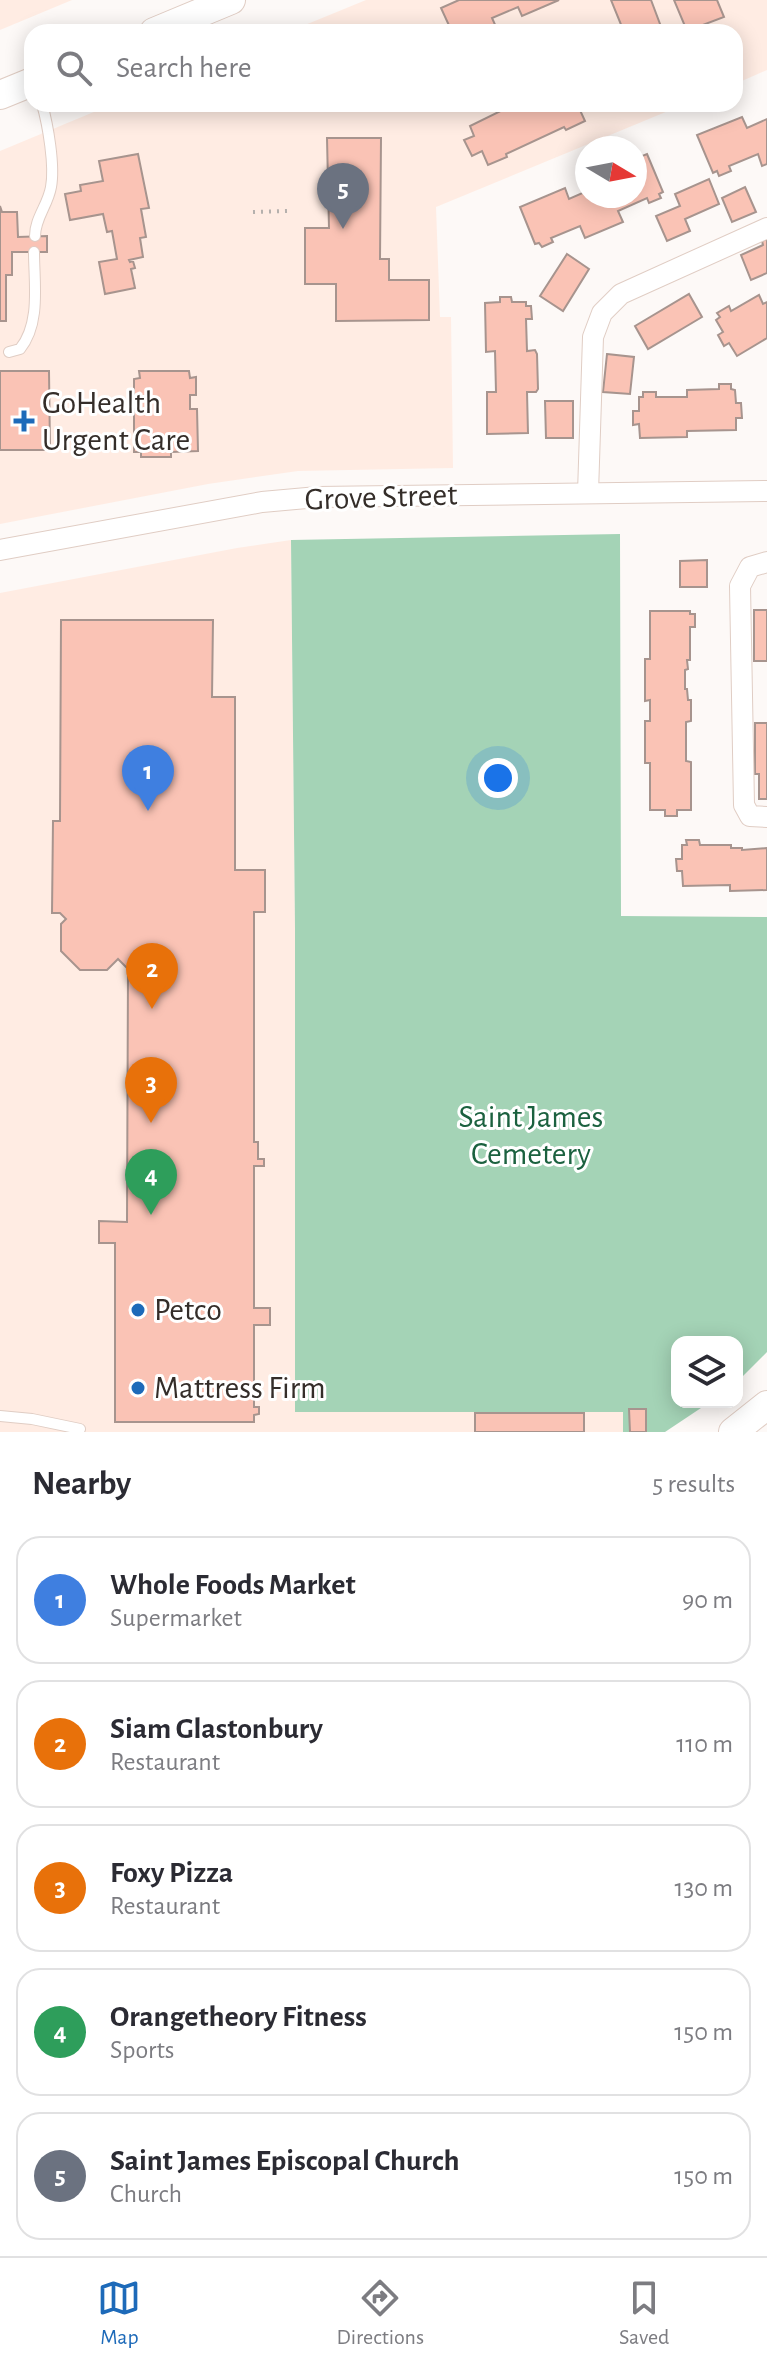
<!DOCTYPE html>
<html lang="en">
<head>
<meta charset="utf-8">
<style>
  body { margin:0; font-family:"Alegreya Sans",sans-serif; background:#f2f2f3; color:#2b2b33 }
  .controls { position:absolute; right:24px; bottom:24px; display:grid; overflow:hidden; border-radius:16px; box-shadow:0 4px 20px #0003 }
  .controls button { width:72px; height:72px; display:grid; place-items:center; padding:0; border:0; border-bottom:2px solid #e1e1e2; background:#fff; color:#2b2b33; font:40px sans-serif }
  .compass { position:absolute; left:575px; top:136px; width:72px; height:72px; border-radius:50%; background:#fff; box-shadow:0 4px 20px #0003; rotate:100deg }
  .you { position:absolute; left:498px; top:778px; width:28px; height:28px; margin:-20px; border:6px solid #fff; border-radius:50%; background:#1a73e8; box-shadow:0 0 0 12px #1a73e833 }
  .badge { display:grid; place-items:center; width:52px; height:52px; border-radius:50%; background:#1d6ab9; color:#fff; font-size:26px; font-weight:700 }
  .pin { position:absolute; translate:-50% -66px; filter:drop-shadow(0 2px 4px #0008) }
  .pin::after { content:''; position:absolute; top:42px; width:28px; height:24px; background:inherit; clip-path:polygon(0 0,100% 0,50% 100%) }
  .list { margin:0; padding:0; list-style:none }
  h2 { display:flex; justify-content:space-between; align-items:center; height:104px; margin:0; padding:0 32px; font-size:34px }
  h2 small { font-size:26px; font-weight:400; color:#7c7c81 }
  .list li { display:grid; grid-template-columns:52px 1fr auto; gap:24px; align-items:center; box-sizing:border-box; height:128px; margin:0 16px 16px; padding:0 16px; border:2px solid #e1e1e2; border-radius:24px }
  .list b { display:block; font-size:30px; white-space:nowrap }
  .list p { margin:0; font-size:26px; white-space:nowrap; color:#7c7c81 }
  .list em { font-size:26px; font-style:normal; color:#7c7c81 }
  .icon { flex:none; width:44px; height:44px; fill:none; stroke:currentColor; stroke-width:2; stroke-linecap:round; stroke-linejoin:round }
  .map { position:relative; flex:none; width:767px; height:1432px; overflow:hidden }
  .search { position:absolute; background:#fff; box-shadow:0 4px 20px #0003; left:24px; right:24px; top:24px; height:88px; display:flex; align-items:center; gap:20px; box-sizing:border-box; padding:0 28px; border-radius:24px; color:#7c7c81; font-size:30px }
  .sheet { height:824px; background:#fff }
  nav { display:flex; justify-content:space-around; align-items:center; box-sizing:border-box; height:112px; border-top:2px solid #e1e1e2; background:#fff; font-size:22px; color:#7c7c81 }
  nav a { display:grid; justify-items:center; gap:4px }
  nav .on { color:#1d6ab9 }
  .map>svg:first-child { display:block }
</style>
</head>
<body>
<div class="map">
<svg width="767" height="1432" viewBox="0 0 767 1432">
  <rect width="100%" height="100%" fill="#fdf9f7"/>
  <g fill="#ffece3">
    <polygon points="0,0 72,0 0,30"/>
    <polygon points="366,0 767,0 767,70 735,84 735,32 288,32"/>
    <polygon points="113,104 685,104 436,207 440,317 451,317 453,468 298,471 208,484 0,524 0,151"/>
    <polygon points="291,540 295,929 295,1412 623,1412 623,1432 0,1432 0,593 237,548"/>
  </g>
  <polygon fill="#a4d3b6" points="620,534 621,916 767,917 767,1352 737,1382 737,1342 677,1342 677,1402 710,1402 665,1432 623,1432 623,1412 295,1412 295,929 291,540"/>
  <g fill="#fac3b5" stroke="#a7948e" stroke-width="2">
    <polygon points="459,0 559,0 522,16 518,7 492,18 497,29 489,32 452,32 441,8"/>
    <polygon points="611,0 651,0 663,32 624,32"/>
    <polygon points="674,0 717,0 724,17 687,31"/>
    <polygon points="515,104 587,104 579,108 585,121 566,130 564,127 506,154 507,157 488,165 482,151 472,156 464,140 474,136 470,126"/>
    <polygon points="742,117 747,128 767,119 767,164 762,166 758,154 729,166 731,171 719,176 717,171 713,173 697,135"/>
    <polygon points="327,138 381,138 380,259 389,259 389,280 429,280 429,320 336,321 336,284 305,284 305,228 329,228"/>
    <polygon points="138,154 149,208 141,209 146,237 140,238 143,257 129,260 130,262 133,261 135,268 131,269 135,288 105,294 99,262 117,259 112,231 107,232 103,214 70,220 65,194 81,191 80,185 103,181 99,161"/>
    <polygon points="647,154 663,192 659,194 661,198 649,203 647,198 618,211 623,222 585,238 580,226 551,238 553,242 542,247 539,243 535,244 520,207 565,188 569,199 587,191 587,196 635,196 635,159"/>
    <polygon points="709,179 719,204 685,219 690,231 667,241 656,216 680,206 675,194"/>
    <polygon points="745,187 756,212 732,222 722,198"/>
    <polygon points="0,206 2,212 17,212 18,237 47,236 47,252 12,252 12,275 6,275 6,321 0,321"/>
    <polygon points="767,239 767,273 751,280 741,255 763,245 762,241"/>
    <polygon points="567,254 589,269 563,311 540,296"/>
    <polygon points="689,294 702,317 648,349 635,326"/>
    <polygon points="759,295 763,304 767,302 767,338 737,356 729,343 724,346 718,335 723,332 716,320 720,317 717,313 729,306 731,311"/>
    <polygon points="500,297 511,297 512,302 526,302 526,306 531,306 532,319 526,319 527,351 535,350 537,354 538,389 536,392 527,392 528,433 487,434 487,392 496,392 495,351 486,352 485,303 500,302"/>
    <polygon points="607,354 634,357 630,394 603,392"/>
    <polygon points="0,371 49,371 50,450 0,450"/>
    <polygon points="139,371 189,371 190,378 196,377 196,395 190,395 190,409 197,409 198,451 171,452 171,457 141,457 141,452 134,452 134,409 140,409 140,395 134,396 134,379 140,378"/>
    <polygon points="719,384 731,384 731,389 735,390 736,403 741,403 742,418 736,418 736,430 687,431 687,437 640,438 639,424 633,425 633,411 639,411 639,397 643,397 643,392 656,392 656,397 687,397 687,390 719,389"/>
    <polygon points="545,401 573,401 573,438 546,438"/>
    <polygon points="707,560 707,587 680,587 680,561"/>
    <rect x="754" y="610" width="13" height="51"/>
    <polygon points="650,611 690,611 690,614 695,614 695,627 690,627 690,660 687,660 688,669 685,670 685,689 687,689 688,700 691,700 691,721 686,722 686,761 691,762 691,810 677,810 677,816 665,816 665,810 650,810 650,763 645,763 645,721 650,721 650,700 645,701 645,659 650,659"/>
    <polygon points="61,620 213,620 212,697 235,697 235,870 265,870 265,912 254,912 254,1142 258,1142 258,1159 264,1159 264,1166 254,1166 254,1308 270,1308 270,1325 254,1325 254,1407 259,1407 259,1414 254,1415 254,1422 115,1422 115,1243 99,1243 99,1221 127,1222 128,969 118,959 107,970 80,970 61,951 61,924 66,919 60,913 52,913 53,821 60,821"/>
    <polygon points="755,723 767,723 767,799 759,799 759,774 755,774"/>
    <polygon points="686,840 699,840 700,845 731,845 731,848 742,848 742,850 767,848 767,890 730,891 730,885 683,886 682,871 677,871 676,859 682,859 682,845 687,845"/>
    <polygon points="629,1409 646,1409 646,1432 630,1432"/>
    <rect x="475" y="1413" width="109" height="19"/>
  </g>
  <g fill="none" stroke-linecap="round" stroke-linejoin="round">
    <defs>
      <g id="service">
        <path d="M35 236C35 218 48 205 51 187 55 166 48 125 42 104"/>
        <path d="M9 352 20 349C41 323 34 283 34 252"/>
        <polyline points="0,1416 32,1419 80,1429"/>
      </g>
      <g id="minor">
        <polyline points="588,493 593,337 602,313 621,294 767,228"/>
        <polyline points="0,550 262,502 318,497 767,491"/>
        <polyline points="767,562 750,567 740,586 744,805 750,816 767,817"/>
      </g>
      <g id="secondary">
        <polyline points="154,32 231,0"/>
        <polyline points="0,95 32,82"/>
        <polyline points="733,1432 767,1405"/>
      </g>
    </defs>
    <use href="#service" stroke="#e0cdc4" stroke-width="12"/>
    <use href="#minor" stroke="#e0cdc4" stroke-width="22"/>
    <use href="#secondary" stroke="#e0cdc4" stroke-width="30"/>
    <polyline stroke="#b5b0ad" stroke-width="4" stroke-dasharray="2 6" stroke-linecap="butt" points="253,212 289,211"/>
    <use href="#service" stroke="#fff" stroke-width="10"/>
    <use href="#minor" stroke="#fff" stroke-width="20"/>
    <use href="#secondary" stroke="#fff" stroke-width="28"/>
  </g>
  <g fill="#1d6ab9" stroke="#fff" stroke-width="3">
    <path d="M20 409h8v8h8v8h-8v8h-8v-8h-8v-8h8z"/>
    <circle cx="138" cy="1310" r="8"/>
    <circle cx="138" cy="1388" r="8"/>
  </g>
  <g text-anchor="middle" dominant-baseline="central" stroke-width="6" stroke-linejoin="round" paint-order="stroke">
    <g font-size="32" fill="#342d29" stroke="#fff" text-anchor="start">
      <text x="42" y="403">GoHealth<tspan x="42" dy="37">Urgent Care</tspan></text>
      <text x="154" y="1310">Petco</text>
      <text x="154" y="1388">Mattress Firm</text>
    </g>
    <g font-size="32" fill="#342d29" stroke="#fff">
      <text transform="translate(381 497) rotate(-2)">Grove Street</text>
    </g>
    <g font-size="32" fill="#1b613f" stroke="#fff">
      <text x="531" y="1117">Saint James<tspan x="531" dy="37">Cemetery</tspan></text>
    </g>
  </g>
</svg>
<div class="controls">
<button><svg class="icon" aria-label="layers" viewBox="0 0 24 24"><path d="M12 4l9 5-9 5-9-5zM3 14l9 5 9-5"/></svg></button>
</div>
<svg class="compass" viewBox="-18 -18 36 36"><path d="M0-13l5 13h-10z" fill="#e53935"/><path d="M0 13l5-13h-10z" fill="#7c7c81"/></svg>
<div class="you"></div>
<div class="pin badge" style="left:148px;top:811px;background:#3f7fe0">1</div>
<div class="pin badge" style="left:152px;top:1009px;background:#e8710a">2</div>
<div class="pin badge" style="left:151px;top:1123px;background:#e8710a">3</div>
<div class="pin badge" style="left:151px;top:1215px;background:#2e9e5b">4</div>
<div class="pin badge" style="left:343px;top:229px;background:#6b7280">5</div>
<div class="search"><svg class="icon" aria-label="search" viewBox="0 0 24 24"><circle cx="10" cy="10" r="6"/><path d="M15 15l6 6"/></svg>Search here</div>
</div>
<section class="sheet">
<h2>Nearby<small>5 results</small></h2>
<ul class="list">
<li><span class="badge" style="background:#3f7fe0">1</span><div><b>Whole Foods Market</b><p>Supermarket</p></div><em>90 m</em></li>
<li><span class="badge" style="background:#e8710a">2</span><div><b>Siam Glastonbury</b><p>Restaurant</p></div><em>110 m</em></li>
<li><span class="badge" style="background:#e8710a">3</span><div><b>Foxy Pizza</b><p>Restaurant</p></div><em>130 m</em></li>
<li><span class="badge" style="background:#2e9e5b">4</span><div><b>Orangetheory Fitness</b><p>Sports</p></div><em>150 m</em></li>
<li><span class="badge" style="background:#6b7280">5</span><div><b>Saint James Episcopal Church</b><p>Church</p></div><em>150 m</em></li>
</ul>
</section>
<nav>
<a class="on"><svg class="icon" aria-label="map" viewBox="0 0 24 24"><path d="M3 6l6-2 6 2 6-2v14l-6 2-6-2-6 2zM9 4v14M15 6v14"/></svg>Map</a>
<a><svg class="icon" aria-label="directions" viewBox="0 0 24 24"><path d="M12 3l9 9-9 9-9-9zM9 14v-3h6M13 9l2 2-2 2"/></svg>Directions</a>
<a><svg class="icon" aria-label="saved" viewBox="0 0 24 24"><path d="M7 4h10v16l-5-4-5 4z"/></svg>Saved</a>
</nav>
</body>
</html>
